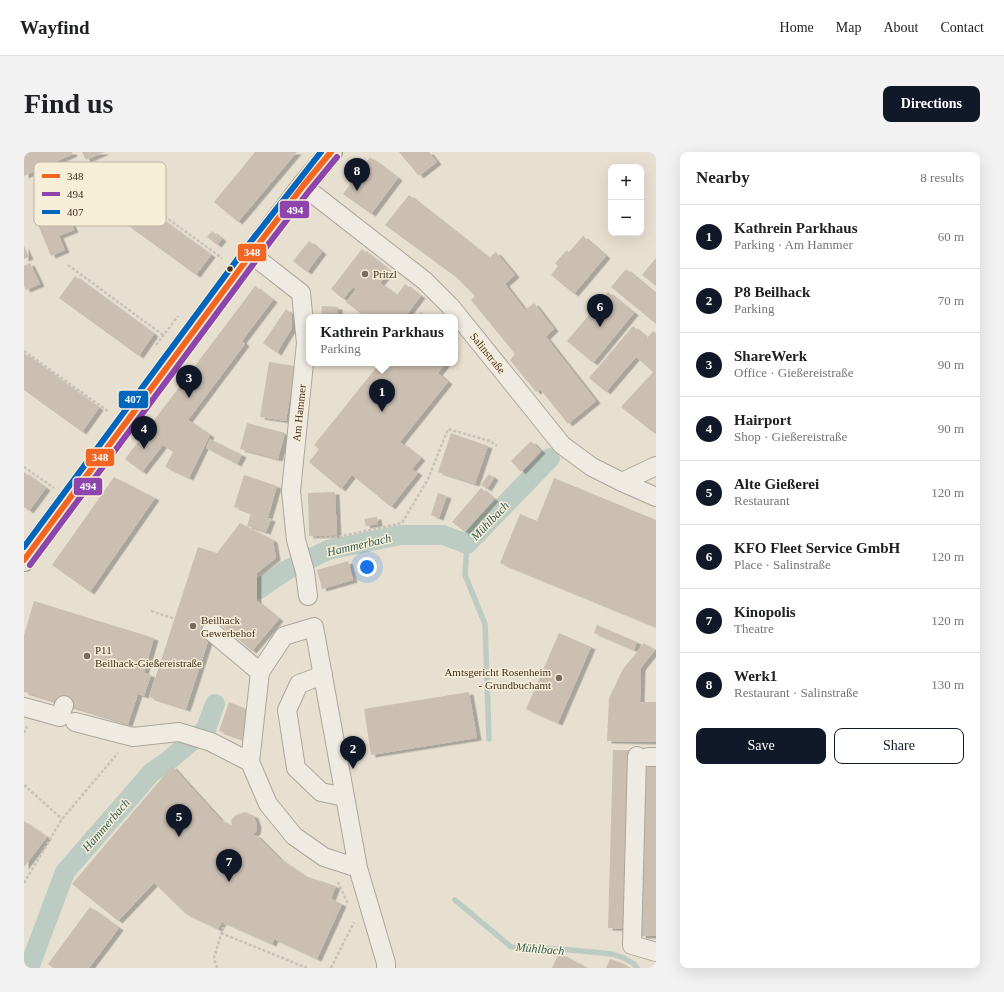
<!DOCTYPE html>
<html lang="en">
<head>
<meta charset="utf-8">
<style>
  body { margin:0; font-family:Georgia,serif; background:#f2f2f2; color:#202124 }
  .controls { position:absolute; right:12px; top:12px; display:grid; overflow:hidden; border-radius:8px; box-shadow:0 4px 16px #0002 }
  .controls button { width:36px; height:36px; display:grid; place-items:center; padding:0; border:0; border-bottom:1px solid #e0e0e0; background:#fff; color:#202124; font:20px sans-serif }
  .you { position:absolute; left:343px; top:415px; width:14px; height:14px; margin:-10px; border:3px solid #fff; border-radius:50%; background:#1a73e8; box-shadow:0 0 0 6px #1a73e833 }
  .badge { display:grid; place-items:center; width:26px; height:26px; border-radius:50%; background:#111827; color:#fff; font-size:13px; font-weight:700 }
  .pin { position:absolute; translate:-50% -33px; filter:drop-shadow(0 1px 2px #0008) }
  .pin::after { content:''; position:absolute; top:21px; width:14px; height:12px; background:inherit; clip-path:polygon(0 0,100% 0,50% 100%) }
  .popup { position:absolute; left:282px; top:162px; width:152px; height:52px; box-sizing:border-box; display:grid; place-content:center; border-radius:8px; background:#fff; filter:drop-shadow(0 1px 3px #0005); font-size:13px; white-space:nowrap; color:#757577 }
  .popup b { font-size:15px; color:#202124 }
  .popup::after { content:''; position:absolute; left:50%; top:100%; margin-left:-8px; border:8px solid transparent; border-top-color:#fff }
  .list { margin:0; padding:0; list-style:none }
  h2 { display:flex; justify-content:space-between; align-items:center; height:52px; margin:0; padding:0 16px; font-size:17px }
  h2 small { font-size:13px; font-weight:400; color:#757577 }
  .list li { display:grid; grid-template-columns:26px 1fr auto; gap:12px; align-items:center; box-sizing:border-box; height:64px; padding:0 16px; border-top:1px solid #e0e0e0 }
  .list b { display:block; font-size:15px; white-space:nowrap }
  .list p { margin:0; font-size:13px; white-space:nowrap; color:#757577 }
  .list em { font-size:13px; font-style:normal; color:#757577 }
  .actions { display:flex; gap:8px; padding:12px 16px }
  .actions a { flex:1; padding:9px 0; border:1px solid #111827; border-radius:8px; text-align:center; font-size:14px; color:#111827 }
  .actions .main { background:#111827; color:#fff }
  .map { position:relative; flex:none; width:632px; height:816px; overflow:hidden; border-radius:8px }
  header { display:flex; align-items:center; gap:24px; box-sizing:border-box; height:56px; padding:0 20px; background:#fff; border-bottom:1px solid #e0e0e0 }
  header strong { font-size:19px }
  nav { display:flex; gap:22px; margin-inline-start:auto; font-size:14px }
  .intro { display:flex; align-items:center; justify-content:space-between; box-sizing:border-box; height:96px; padding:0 24px }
  h1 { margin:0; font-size:28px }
  .button { padding:10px 18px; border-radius:8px; background:#111827; color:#fff; font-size:14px; font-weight:700 }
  main { display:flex; gap:24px; padding:0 24px }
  aside { flex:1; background:#fff; border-radius:8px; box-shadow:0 4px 16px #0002 }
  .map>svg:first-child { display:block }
</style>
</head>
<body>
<header>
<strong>Wayfind</strong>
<nav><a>Home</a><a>Map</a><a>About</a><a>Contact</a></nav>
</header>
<div class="intro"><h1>Find us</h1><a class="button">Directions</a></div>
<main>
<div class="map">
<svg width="632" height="816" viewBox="0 0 632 816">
  <defs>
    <filter id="shadow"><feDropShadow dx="4.5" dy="2.5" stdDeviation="0" flood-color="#0004"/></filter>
  </defs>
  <rect width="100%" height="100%" fill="#e7e0d1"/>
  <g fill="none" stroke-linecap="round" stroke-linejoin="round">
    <g stroke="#bcccc2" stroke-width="5.5">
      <polyline points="443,392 441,423 461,472 465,587"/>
      <polyline points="431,748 487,795 536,797 588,802 600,806 610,812 613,816"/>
    </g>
    <g stroke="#bcccc2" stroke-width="20">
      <polyline points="235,437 261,419 304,398 376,383 419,383 443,392 526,306"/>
      <polyline points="5,816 41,720 128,620 144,609 182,577 191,552"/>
    </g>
  </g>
  <g fill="#cbbfb2" filter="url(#shadow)">
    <polygon points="0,0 48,0 49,2 0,24"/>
    <polygon points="58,0 81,0 62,8"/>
    <polygon points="231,0 273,0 214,70 190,50"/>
    <polygon points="375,0 405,0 413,10 395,24"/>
    <polygon points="346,5 374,26 347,62 319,42"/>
    <polygon points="23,16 33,38 79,18 85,31 38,51 50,78 35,84 41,98 27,104 10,63 23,57 9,22"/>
    <polygon points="385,43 465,106 472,100 491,123 481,132 501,158 510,151 530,177 522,185 572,249 544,272 516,237 512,240 486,208 491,202 447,148 451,144 432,125 361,73"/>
    <polygon points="110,47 187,103 172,123 95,67"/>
    <polygon points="188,79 198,87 193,93 183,85"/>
    <polygon points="559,84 582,104 550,142 527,123 534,114 531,111 543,98 545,100"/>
    <polygon points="285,89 298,100 283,120 269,109"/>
    <polygon points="0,94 5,105 0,107"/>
    <polygon points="338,97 366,119 356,131 373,143 381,132 397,144 381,165 341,165 322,150 332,137 329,135 319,147 307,137"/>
    <polygon points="632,106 632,134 618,123"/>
    <polygon points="6,111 16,132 2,138 0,134 0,114"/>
    <polygon points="602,117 632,142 632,172 587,135"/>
    <polygon points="51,124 130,182 115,204 35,146"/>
    <polygon points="231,134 249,148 218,189 221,192 164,268 186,283 165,326 141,315 149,300 139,293 118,320 101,307"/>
    <polygon points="584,140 610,161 569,211 543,189"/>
    <polygon points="298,154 314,155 314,165 297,165"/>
    <polygon points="262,157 268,163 268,176 253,201 239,191"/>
    <polygon points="397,160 403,165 392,165"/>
    <polygon points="609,174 623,186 629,179 632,181 632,278 630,281 597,255 629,220 612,205 582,240 565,226"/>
    <polygon points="0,201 75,256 58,280 0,238"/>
    <polygon points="245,210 271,214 262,269 236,265"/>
    <polygon points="356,211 422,211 414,221 424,230 376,290 397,306 388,317 394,321 367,355 328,323 317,337 285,310 295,297 290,293"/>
    <polygon points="223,271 261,281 254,307 216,297"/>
    <polygon points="427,281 464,294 451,332 414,320"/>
    <polygon points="186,287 218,303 213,312 182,296"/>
    <polygon points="507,289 517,299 497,320 487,309"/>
    <polygon points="0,320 22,336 5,359 0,355"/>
    <polygon points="465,322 470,326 463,337 457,333"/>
    <polygon points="220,323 253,334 244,365 231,362 247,367 242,380 223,374 227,361 210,355"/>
    <polygon points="90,325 131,346 66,440 28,413"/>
    <polygon points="530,326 632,368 632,475 476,411 496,362 513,369"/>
    <polygon points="457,336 470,347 441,380 428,370"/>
    <polygon points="311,340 313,383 285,384 284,341"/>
    <polygon points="414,341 423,344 415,366 407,363"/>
    <polygon points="353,365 354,372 342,374 340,367"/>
    <polygon points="216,371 249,388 252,406 233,421 233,449 255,467 228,499 191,468 162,557 125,545 174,395 193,401"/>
    <polygon points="324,409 329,428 298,437 293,418"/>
    <polygon points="10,449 130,486 120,521 127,523 120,544 114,542 104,572 0,540 0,483"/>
    <polygon points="573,473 613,490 610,498 570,481"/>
    <polygon points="535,481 567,495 534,571 502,557"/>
    <polygon points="620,491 631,498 617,516 616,550 632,550 632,590 583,589 585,546 599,517"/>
    <polygon points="445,540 453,586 347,603 340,557"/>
    <polygon points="205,550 230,560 220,588 195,579"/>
    <polygon points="589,598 624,598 632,612 632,784 617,784 617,777 584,776"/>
    <polygon points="148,614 196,667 208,674 207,668 212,663 221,660 230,664 233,673 232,680 227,684 232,683 256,707 281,724 312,734 307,747 318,752 293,807 250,787 248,792 198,770 194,777 162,762 130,731 94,769 48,732"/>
    <polygon points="0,669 23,685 0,715"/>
    <polygon points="66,755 95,776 65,816 29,816 24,812"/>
    <polygon points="535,801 560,814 563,816 528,816"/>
    <polygon points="586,807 598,811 605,816 582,816"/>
  </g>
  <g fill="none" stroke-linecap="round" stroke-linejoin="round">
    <defs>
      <g id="minor">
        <polyline points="279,34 401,129 426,154 489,232 538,293 568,315 598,330 632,345"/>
        <polyline points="227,102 277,141 282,191 267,339 272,388 281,420 284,444"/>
        <polyline points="598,330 632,314"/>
        <polyline points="187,479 236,520"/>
        <polyline points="299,523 275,532 263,558 272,616 297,640 321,645"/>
        <polyline points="0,555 36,565 40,553"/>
        <polyline points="51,570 109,585 155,580 187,590 226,610"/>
        <polyline points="613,604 608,793 632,800"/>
        <polyline points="624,605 632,605"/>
        <polyline points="334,716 300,705 270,684 244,652 226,610 236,520 260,484 290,475 334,716 362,811 362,816"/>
      </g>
      <polyline id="major" points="0,408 227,102 279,34 307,0"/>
    </defs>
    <use href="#minor" stroke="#ada599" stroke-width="20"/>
    <use href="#major" stroke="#928b80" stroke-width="24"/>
    <g stroke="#c8c2b9" stroke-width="2.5" stroke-dasharray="3 2" stroke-linecap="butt">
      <polyline points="100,35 198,106"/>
      <polyline points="44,113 139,183"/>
      <polyline points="132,193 154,164"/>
      <polyline points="0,199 85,260"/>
      <polyline points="0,315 30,336"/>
      <polyline points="290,386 313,385 378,371 404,327 424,277 466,289 473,294"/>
      <polyline points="127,459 151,467"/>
      <polyline points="0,581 3,574"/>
      <polyline points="0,633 38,667"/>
      <polyline points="217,686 233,665"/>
      <polyline points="314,730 324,752"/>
      <polyline points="0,731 38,667 94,601"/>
      <polyline points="197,781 283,816"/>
      <polyline points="193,816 190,806 200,772"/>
      <polyline points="307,816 330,770"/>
    </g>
    <use href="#minor" stroke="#efebe3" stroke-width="18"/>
    <use href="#major" stroke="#e6e1d4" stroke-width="22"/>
    <defs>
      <polyline id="bus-1" points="0,408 227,102 279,34 307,0"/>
      <polyline id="bus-2" points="6,413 233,107 285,39 313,5"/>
      <polyline id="bus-3" points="0,395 221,97 297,0"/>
    </defs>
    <use href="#bus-1" stroke="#f7eed8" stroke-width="9"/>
    <use href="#bus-2" stroke="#f7eed8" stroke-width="9"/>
    <use href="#bus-3" stroke="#f7eed8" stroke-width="9"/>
    <use href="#bus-1" stroke="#f26522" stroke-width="6"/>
    <use href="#bus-2" stroke="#8e44ad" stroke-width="6"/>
    <use href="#bus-3" stroke="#0065bd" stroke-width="6"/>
  </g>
  <circle fill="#3d2e20" stroke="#f7eed8" stroke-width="1.5" cx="206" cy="117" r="3.5"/>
  <g fill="#786c5e" stroke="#f7eed8" stroke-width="1.5">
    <circle cx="341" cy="122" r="4"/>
    <circle cx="169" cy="474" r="4"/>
    <circle cx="63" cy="504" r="4"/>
    <circle cx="535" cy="526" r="4"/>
  </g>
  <g text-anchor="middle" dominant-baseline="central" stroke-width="3" stroke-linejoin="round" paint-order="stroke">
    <g font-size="11" fill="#3d2e20" stroke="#f7eed8" text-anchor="start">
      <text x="349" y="122">Pritzl</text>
      <text x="177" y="468">Beilhack<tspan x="177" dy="13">Gewerbehof</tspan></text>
      <text x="71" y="498">P11<tspan x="71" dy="13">Beilhack-Gießereistraße</tspan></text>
      <text x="527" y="520" text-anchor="end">Amtsgericht Rosenheim<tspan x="527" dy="13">- Grundbuchamt</tspan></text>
    </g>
    <g font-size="11" fill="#3d2e20" stroke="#f7eed8">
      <text transform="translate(464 201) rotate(51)">Salinstraße</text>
      <text transform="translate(275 261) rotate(-84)">Am Hammer</text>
    </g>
    <g font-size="12" font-style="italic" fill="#2f5d5a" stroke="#f7eed8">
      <text transform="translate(466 369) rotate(-46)">Mühlbach</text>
      <text transform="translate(335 393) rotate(-13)">Hammerbach</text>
      <text transform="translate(82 673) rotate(-49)">Hammerbach</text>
      <text transform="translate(516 797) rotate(5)">Mühlbach</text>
    </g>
  </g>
  <rect x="10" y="10" width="132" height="64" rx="6" fill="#f7eed8" stroke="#bfb4a1" stroke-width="1"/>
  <rect x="18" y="22" width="18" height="4" fill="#f26522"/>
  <rect x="18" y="40" width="18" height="4" fill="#8e44ad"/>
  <rect x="18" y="58" width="18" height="4" fill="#0065bd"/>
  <g font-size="11" fill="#3d2e20">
    <text x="43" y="28">348</text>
    <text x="43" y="46">494</text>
    <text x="43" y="64">407</text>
  </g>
  <g stroke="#f7eed8" stroke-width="1.5">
    <rect x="255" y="48" width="31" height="19" rx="4" fill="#8e44ad"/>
    <rect x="213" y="91" width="30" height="19" rx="4" fill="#f26522"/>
    <rect x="94" y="238" width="31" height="19" rx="4" fill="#0065bd"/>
    <rect x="61" y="296" width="30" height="19" rx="4" fill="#f26522"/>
    <rect x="49" y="325" width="30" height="19" rx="4" fill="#8e44ad"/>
  </g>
  <g font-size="11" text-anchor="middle" font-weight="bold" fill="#fff">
    <text x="271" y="62">494</text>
    <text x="228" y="104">348</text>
    <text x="109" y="251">407</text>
    <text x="76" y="309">348</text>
    <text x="64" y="338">494</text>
  </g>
</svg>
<div class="controls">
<button>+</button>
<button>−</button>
</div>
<div class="you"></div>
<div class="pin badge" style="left:358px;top:260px">1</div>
<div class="popup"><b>Kathrein Parkhaus</b>Parking</div>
<div class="pin badge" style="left:329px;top:617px">2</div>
<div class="pin badge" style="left:165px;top:246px">3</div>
<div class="pin badge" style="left:120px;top:297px">4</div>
<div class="pin badge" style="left:155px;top:685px">5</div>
<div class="pin badge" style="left:576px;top:175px">6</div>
<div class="pin badge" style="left:205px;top:730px">7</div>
<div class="pin badge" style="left:333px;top:39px">8</div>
</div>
<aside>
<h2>Nearby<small>8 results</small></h2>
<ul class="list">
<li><span class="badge">1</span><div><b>Kathrein Parkhaus</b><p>Parking · Am Hammer</p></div><em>60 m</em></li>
<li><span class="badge">2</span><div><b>P8 Beilhack</b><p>Parking</p></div><em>70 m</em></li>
<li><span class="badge">3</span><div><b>ShareWerk</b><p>Office · Gießereistraße</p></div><em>90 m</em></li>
<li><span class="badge">4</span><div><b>Hairport</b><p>Shop · Gießereistraße</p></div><em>90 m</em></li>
<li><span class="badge">5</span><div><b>Alte Gießerei</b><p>Restaurant</p></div><em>120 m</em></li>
<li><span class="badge">6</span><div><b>KFO Fleet Service GmbH</b><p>Place · Salinstraße</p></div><em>120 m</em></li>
<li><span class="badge">7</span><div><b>Kinopolis</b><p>Theatre</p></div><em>120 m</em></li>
<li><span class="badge">8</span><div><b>Werk1</b><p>Restaurant · Salinstraße</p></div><em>130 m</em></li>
</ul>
<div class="actions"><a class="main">Save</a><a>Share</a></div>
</aside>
</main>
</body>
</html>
